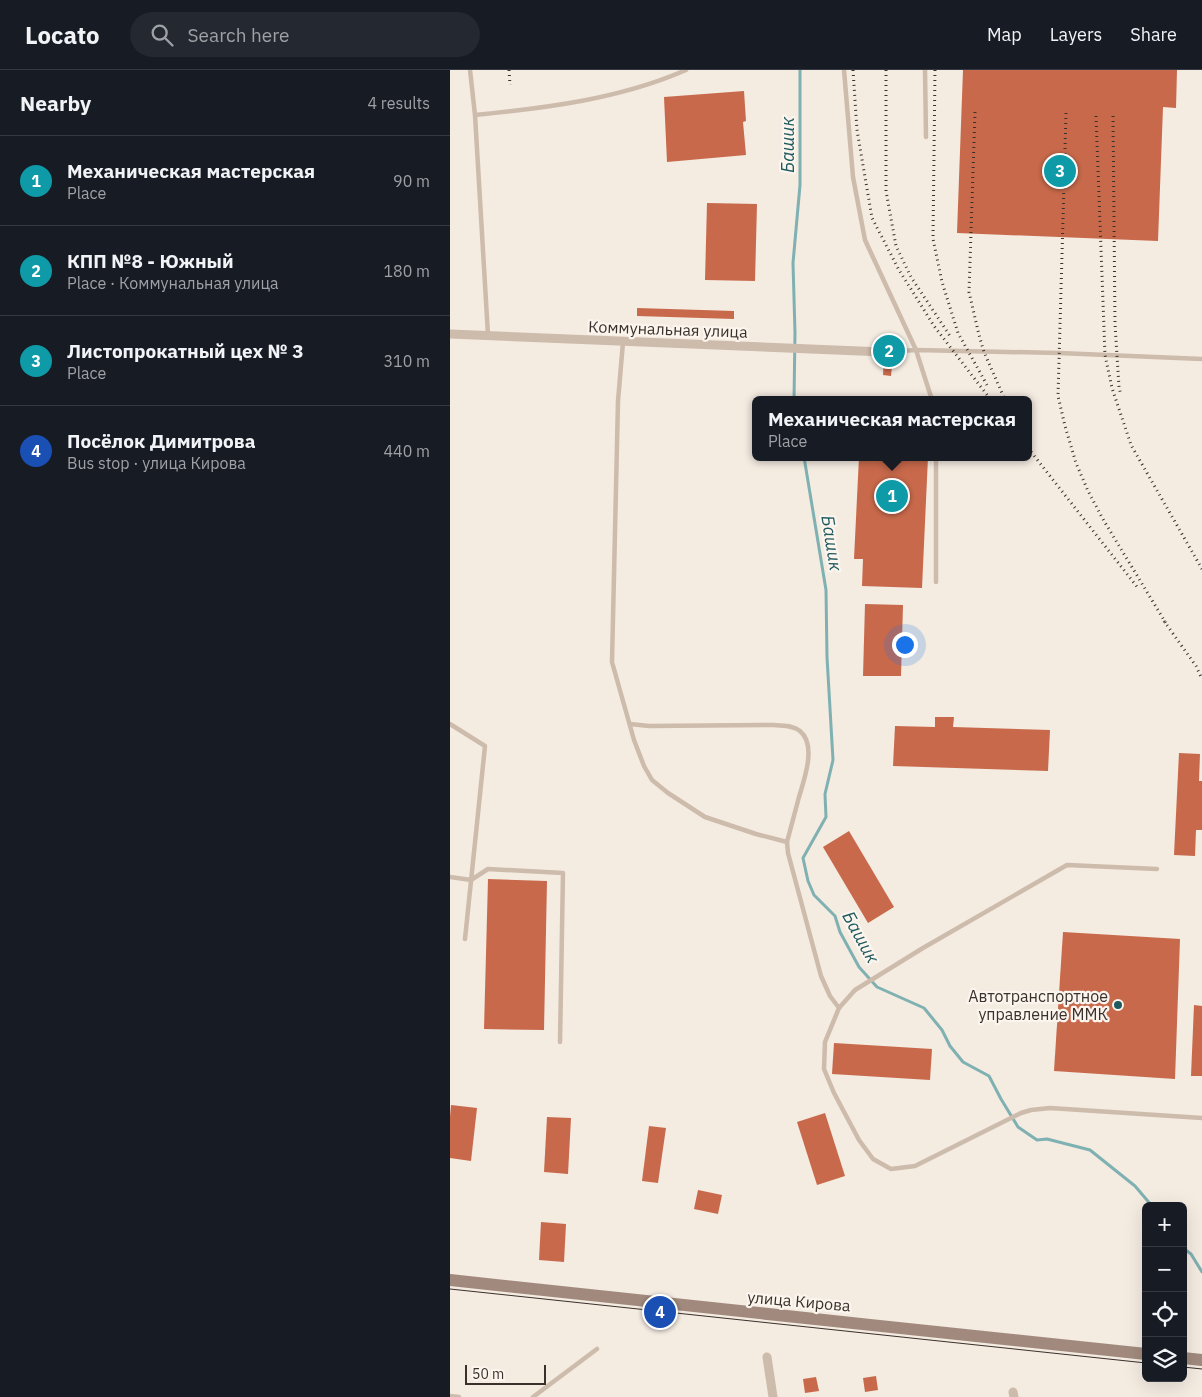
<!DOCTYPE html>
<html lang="en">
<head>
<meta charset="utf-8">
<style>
  body { margin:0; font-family:"IBM Plex Sans",sans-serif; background:#242831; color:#f1f3f6 }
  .controls { position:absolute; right:15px; bottom:15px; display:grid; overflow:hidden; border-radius:8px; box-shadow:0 5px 20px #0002 }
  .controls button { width:45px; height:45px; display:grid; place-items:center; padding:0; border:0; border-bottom:1px solid #363941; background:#171b24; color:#f1f3f6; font:25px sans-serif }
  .scale { position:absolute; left:15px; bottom:12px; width:81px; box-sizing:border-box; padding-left:5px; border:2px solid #3b302b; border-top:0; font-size:14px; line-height:18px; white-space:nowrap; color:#3b302b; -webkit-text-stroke:4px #fbf5ee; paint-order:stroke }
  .you { position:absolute; left:454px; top:574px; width:18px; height:18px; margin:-12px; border:4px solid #fff; border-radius:50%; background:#1a73e8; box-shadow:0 0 0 8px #1a73e833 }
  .badge { display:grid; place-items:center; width:32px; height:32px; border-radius:50%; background:#92aeb2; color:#fff; font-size:16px; font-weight:700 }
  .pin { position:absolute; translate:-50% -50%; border:2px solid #fff; box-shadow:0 1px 5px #0006 }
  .popup { position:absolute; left:302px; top:326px; width:280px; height:65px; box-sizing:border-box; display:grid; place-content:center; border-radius:8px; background:#171b24; filter:drop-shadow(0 1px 4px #0005); font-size:16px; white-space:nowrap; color:#9ea1a6 }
  .popup b { font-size:19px; color:#f1f3f6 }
  .popup::after { content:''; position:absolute; left:50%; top:100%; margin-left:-10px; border:10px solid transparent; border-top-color:#171b24 }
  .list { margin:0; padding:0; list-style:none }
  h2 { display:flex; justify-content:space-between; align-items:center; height:65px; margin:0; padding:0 20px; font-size:21px }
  h2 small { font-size:16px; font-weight:400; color:#9ea1a6 }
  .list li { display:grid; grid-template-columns:32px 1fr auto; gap:15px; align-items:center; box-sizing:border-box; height:90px; padding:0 20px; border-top:1px solid #363941 }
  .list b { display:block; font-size:19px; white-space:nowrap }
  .list p { margin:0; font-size:16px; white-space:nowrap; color:#9ea1a6 }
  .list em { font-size:16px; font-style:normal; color:#9ea1a6 }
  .icon { flex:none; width:28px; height:28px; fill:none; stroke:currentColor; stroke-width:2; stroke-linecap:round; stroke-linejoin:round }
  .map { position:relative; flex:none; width:752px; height:1327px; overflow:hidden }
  header { display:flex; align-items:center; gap:30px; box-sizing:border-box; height:70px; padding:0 25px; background:#171b24; border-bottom:1px solid #363941 }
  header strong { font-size:24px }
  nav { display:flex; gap:28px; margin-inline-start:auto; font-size:18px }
  .search { width:350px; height:45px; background:#242831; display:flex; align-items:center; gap:12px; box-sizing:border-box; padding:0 18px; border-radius:28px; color:#9ea1a6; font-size:19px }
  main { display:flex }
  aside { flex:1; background:#171b24 }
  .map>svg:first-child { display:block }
</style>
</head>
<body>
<header>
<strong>Locato</strong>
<div class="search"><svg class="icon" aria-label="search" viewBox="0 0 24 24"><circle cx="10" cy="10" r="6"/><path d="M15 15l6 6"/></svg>Search here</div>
<nav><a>Map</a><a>Layers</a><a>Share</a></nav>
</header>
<main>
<aside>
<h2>Nearby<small>4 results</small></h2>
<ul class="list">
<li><span class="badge" style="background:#0f9aa8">1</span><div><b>Механическая мастерская</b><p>Place</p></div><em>90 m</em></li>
<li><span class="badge" style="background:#0f9aa8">2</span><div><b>КПП №8 - Южный</b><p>Place · Коммунальная улица</p></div><em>180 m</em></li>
<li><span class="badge" style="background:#0f9aa8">3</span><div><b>Листопрокатный цех № 3</b><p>Place</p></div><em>310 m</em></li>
<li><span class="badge" style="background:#1a4fb4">4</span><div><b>Посёлок Димитрова</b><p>Bus stop · улица Кирова</p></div><em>440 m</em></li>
</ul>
</aside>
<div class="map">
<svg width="752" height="1327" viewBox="0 0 752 1327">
  <rect width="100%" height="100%" fill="#f4ebe1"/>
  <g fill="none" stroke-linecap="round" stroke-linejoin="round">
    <g stroke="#7fb0b2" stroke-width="3">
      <polyline points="344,330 345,263 343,193 350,115 350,0"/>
      <polyline points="354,387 376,520 377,587 383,690 375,724 376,747 353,788 358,811 364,825 385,846 390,862 409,897 427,917 474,938 492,960 500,976 513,992 539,1006 551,1029 568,1057 587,1070 597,1069 640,1080 685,1116 702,1136"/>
      <polyline points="733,1178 741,1184 752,1202"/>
    </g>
  </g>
  <g fill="#c8694b">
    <polygon points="513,0 727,0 726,38 713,37 708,171 507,163"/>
    <polygon points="294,21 296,51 293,52 296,85 217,92 214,27"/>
    <polygon points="257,133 307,134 305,211 255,210"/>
    <polygon points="187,238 284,241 284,249 187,246"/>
    <polygon points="439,286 443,286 441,306 433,305 434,288"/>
    <polygon points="409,387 478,387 472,518 412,516 413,489 404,489"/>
    <polygon points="415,534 453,535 451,606 413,606"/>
    <polygon points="485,647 504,647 503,657 600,660 598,701 443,696 445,656 485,657"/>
    <polygon points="729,683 750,684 749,711 752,711 752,760 746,760 745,786 724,785"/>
    <polygon points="399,761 444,837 418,853 373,777"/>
    <polygon points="38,809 97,811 94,960 34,959"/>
    <polygon points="613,862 730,869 725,1009 604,1001"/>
    <polygon points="744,935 752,936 752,1006 741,1006"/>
    <polygon points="384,973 482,979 480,1010 382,1004"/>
    <polygon points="1,1035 27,1038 21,1091 0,1088 0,1047"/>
    <polygon points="375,1043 395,1106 367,1115 347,1052"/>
    <polygon points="97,1047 121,1048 118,1104 94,1102"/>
    <polygon points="199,1056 216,1058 208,1113 192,1111"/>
    <polygon points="248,1120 272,1125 268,1144 244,1139"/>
    <polygon points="91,1152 116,1154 114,1192 89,1190"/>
    <polygon points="426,1306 428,1320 415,1322 413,1308"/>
    <polygon points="366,1307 369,1321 355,1323 353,1309"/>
  </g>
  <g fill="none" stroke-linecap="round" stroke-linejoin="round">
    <g stroke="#cdbbac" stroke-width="4.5">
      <polyline points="20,0 25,45 38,265"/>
      <polyline points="394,0 403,107 415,170 466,280 482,330"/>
      <polyline points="475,0 476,67"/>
      <path d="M25 45C96 38 170 29 236 0"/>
      <polyline points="173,272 168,331 162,592 184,670 194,696 202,710 218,723 255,747 306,764 337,772"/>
      <polyline points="434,282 466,280 609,283 752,289"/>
      <polyline points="486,512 486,387"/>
      <polyline points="0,654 35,676 15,869"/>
      <path d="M180 654 199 656 324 655C333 656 343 655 350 661 367 675 354 710 349 727 345 742 341 757 337 772L338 783 371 906 380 926 389 938"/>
      <polyline points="707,799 617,795 473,878 405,920 389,938 375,972 374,999 384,1023 409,1070 423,1089 441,1099 465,1096 571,1043 581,1040 600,1038 752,1048"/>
      <polyline points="0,807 21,810 38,799 113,803 110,972"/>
      <polyline points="0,1326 9,1327"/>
      <polyline points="83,1327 147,1279"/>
    </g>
    <g stroke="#cdbbac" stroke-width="9">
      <polyline points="0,264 434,282"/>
      <polyline points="317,1287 323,1327"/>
      <polyline points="563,1322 564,1327"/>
    </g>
    <g stroke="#a18a7d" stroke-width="12">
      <path d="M0 1210C232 1236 464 1259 696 1284"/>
      <polyline points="733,1288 752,1290"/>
    </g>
    <g stroke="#3b302b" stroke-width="1">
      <polyline points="0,1219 696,1293"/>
      <polyline points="733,1297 752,1299"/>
    </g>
    <g stroke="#3b302b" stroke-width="3" stroke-dasharray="1 4" stroke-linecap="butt">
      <polyline points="59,0 60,15"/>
      <polyline points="403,0 407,60 422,148 449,200 484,256 541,330"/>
      <polyline points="436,0 436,121 446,176 461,207 500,266"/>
      <polyline points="485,0 483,169 492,212 508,263 537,315"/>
      <polyline points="525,42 519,222 529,265 534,282 555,330"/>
      <polyline points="616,43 608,326 615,356 626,393 638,421 654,451 717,555"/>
      <polyline points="646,46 655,285 662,318 681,375 752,499"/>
      <polyline points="663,46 665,254 669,317 671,325"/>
      <polyline points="578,378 688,518"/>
      <polyline points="714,551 746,596 752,609"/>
    </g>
  </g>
  <circle fill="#1f5a5e" stroke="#fbf5ee" stroke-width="2" cx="668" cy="935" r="5"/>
  <g text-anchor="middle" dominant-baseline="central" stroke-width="4.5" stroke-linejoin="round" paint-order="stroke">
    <g font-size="16" fill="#3b302b" stroke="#fbf5ee">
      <text transform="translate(218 259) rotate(2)">Коммунальная улица</text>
      <text transform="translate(349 1231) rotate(5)">улица Кирова</text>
    </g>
    <g font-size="16" fill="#3b302b" stroke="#fbf5ee" text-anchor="end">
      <text x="658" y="926">Автотранспортное<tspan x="658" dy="18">управление ММК</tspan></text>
    </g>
    <g font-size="18" font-style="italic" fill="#1f5a5e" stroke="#fbf5ee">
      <text transform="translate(337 75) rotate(-90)">Башик</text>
      <text transform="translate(382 473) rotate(81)">Башик</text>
      <text transform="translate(411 867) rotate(61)">Башик</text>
    </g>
  </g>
</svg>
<div class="controls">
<button>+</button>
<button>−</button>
<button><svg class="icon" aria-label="locate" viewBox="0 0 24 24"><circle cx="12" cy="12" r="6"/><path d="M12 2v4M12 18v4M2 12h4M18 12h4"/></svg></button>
<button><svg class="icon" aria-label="layers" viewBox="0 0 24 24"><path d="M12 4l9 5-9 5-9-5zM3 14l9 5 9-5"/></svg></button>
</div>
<div class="scale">50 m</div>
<div class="you"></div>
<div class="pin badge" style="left:442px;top:426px;background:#0f9aa8">1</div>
<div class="popup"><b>Механическая мастерская</b>Place</div>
<div class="pin badge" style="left:439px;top:281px;background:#0f9aa8">2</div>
<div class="pin badge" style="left:610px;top:101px;background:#0f9aa8">3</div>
<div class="pin badge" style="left:210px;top:1242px;background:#1a4fb4">4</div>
</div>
</main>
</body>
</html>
